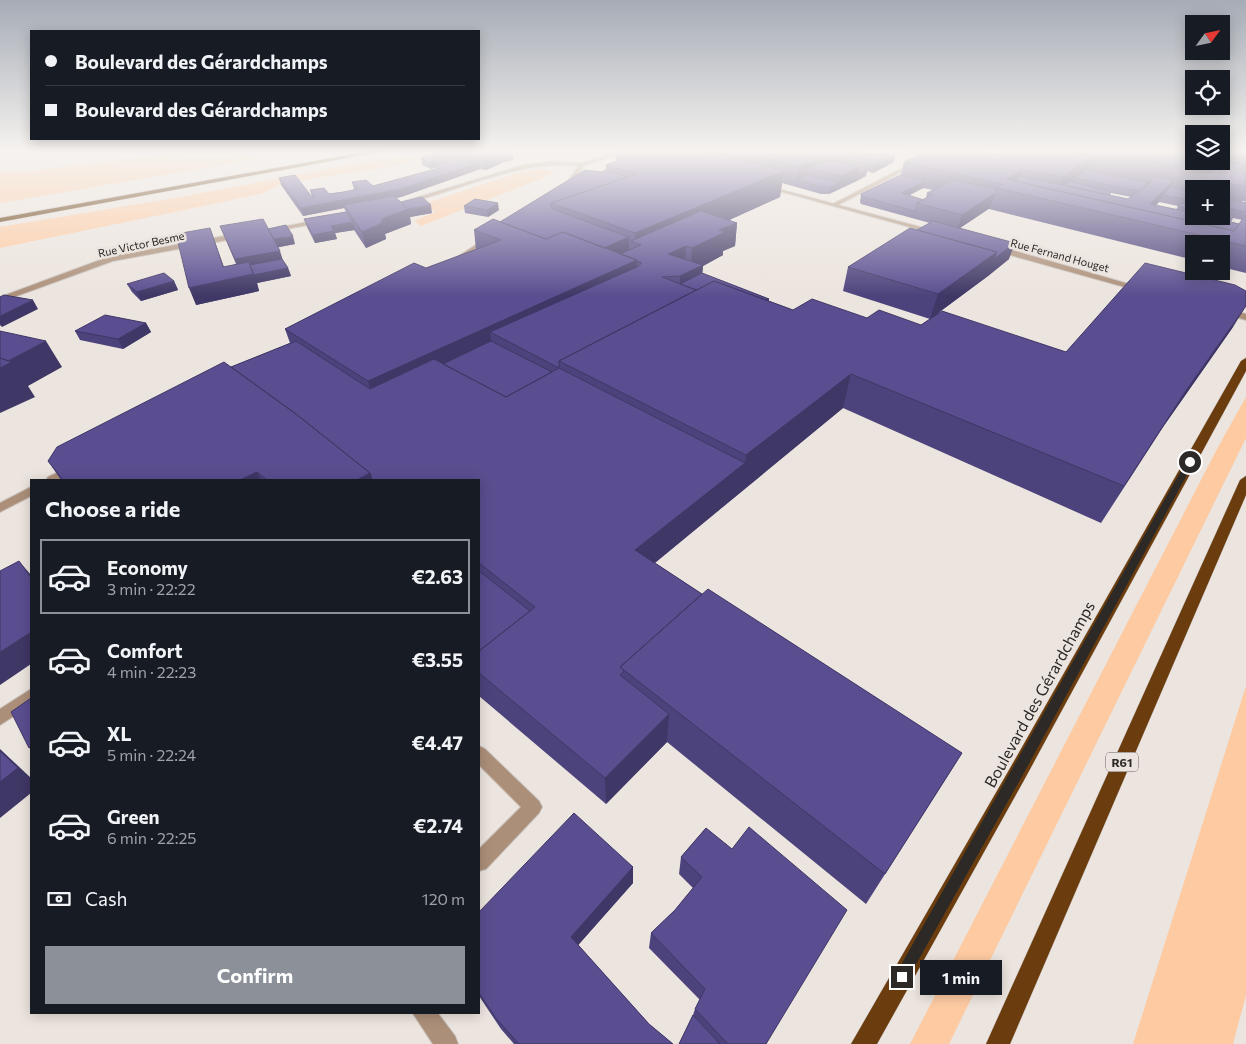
<!DOCTYPE html>
<html lang="en">
<head>
<meta charset="utf-8">
<style>
	body { margin:0; font-family:Commissioner,sans-serif; background:#242831; color:#f1f3f6; height:100vh; display:flex; flex-direction:column; font-size:19px; white-space:nowrap }
	* { box-sizing:border-box; margin:0 }
	p { font-size:16px; color:#9ea1a6 }
	.icon { flex:none; width:28px; height:28px; fill:none; stroke:currentColor; stroke-width:2; stroke-linecap:round; stroke-linejoin:round }
	.map { position:relative; flex:1; overflow:hidden }
	.details { position:absolute; left:30px; top:479px; width:450px; height:535px; display:flex; flex-direction:column; background:#171b24; border-radius:0px; box-shadow:0 2px 12px #0003 }
	.details>* { flex:none }
	.guide { position:absolute; left:30px; top:30px; width:450px; height:110px; border-radius:0px; box-shadow:0 2px 12px #0003; display:grid; align-content:center; height:110px; padding:0 15px; background:#171b24 }
	.needle { width:32px; rotate:57deg }
	.tools { position:absolute; left:1185px; top:15px; display:grid; gap:10px }
	.tools a { display:grid; place-items:center; width:45px; height:45px; border-radius:0px; background:#171b24; box-shadow:0 2px 12px #0003; font-size:25px }
	.end { position:absolute; width:22px; height:22px; margin:-11px; border:6px solid #2c2927; background:#fff; box-shadow:0 0 0 2px #fff }
	.from { border-radius:50% }
	.bubble { position:absolute; height:35px; border-radius:0px; background:#171b24; box-shadow:0 2px 12px #0003; font-size:16px; font-weight:700; line-height:35px; text-align:center }
	.guide b { display:flex; align-items:center; gap:18px; height:48px; font-size:19px }
	.guide b+b { border-top:1px solid #363941 }
	.guide i { width:12px; height:12px; background:#f1f3f6 }
	ul { padding:0; list-style:none }
	li { display:flex; align-items:center; gap:15px; height:75px; margin:0 10px 8px; padding:0 5px; border:2px solid transparent; border-radius:0px }
	li div { flex:1 }
	li b { display:block; font-size:19px }
	li em { font-style:normal; font-weight:700 }
	li.selected { border-color:#8c9099 }
	li>.icon { width:45px; height:45px; stroke-width:1.5 }
	h2 { padding:0 15px; font-size:22px; line-height:60px }
	.pay { display:flex; align-items:center; gap:12px; height:55px; padding:0 15px; font-size:19px }
	.pay p { margin-inline-start:auto }
	.primary-button { display:flex; gap:10px; margin-top:auto; padding:10px 15px }
	.primary-button a { flex:1; height:58px; border-radius:0px; background:#8c9099; color:#fff; font-size:20px; font-weight:700; line-height:58px; text-align:center }
	.map>svg:first-child { display:block }
	.green { fill:#fdcaa2 }
	.pier { fill:#ece4de }
	.lines { fill:none; stroke-linecap:round; stroke-linejoin:round }
	.minor-casing { stroke:#c9c2bd; stroke-width:2 }
	.tertiary-casing { stroke:#c9c2bd; stroke-width:2 }
	.trunk-casing { stroke:#c9c2bd; stroke-width:1 }
	.motorway-casing { stroke:#c9c2bd; stroke-width:1 }
	.minor { fill:#ac8f79; fill-rule:evenodd }
	.tertiary { fill:#ac8f79; fill-rule:evenodd }
	.trunk { fill:#6a3c0e; fill-rule:evenodd }
	.motorway { fill:#5d3102; fill-rule:evenodd }
	.wall { fill:#4d437c; fill-rule:evenodd }
	.shaded-wall { fill:#3f3765 }
	.building { fill:#5a4e90; stroke:#3f3765 }
	.route { fill:#2c2927 }
	.labels { text-anchor:middle; dominant-baseline:central; stroke-width:5; stroke-linejoin:round; paint-order:stroke }
	.far-street-label { font-size:11px; fill:#2c2927; stroke:#ece4de }
	.shield { fill:#ece4de; stroke:#66615e; stroke-width:1 }
	.shield-label { font-size:12px; font-weight:bold; fill:#2c2927 }
	.near-street-label { font-size:16px; fill:#2c2927; stroke:#ece4de }
</style>
</head>
<body>
<div class="map">
<svg width="1246" height="1044" viewBox="0 0 1246 1044">
	<rect width="100%" height="100%" fill="#ece4de"/>
	<!-- green -->
	<path class="green" d="M219,150L264,158L0,203V172L32,171L174,153Z
		M590,150L605,154L585,158L435,157L388,167L278,184L279,186L263,193L213,204L0,248V227L186,196L381,159L436,155Z
		M546,169L556,173L421,226L414,221L435,212L424,204L523,171Z
		M1246,397V438L949,1044H910L1217,449Z
		M1246,686V995L1233,1044H1133Z"/>
	<!-- pier -->
	<path class="pier" d="M312,150H427L398,156L317,158L283,155Z"/>
	<g class="lines">
		<!-- minor casing -->
		<g class="minor-casing">
			<path id="minor" d="M621,150H630L584,166L572,183L562,190L559,188L568,181L578,166C519,160 464,189 408,203L405,201L523,165L551,161L582,163Z
				M937,150H945L836,206L831,205Z
				M322,219L324,220V222L271,232L267,230Z
				M241,233H244V237L113,261L0,302V297L108,257Z
				M488,237L495,239L458,263L451,261Z
				M73,465L77,466L79,469C70,479 59,480 46,480L48,477Z
				M31,487V496L0,512V503Z
				M31,689V705L0,725V709Z
				M479,746L485,749L539,801L542,807L539,813L486,869L479,871V849L521,807L479,765Z
				M412,1012H437L455,1036L458,1044H433Z"/>
		</g>
		<!-- tertiary casing -->
		<g class="tertiary-casing">
			<path id="tertiary" d="M764,185L939,232L941,233L935,234L764,187Z
				M992,246H998L1146,289L1139,291L992,250Z
				M1224,308L1246,314V320L1221,313V309Z"/>
		</g>
		<!-- trunk casing -->
		<g class="trunk-casing">
			<path id="trunk" d="M1246,358V371L1023,782L877,1044H851L1009,770L1241,361Z
				M1246,476V495L1010,1044H986L1240,480Z"/>
		</g>
		<!-- motorway casing -->
		<g class="motorway-casing">
			<path id="motorway" d="M375,150H391L0,222V218Z"/>
		</g>
		<!-- minor -->
		<use href="#minor" class="minor"/>
		<!-- tertiary -->
		<use href="#tertiary" class="tertiary"/>
		<!-- trunk -->
		<use href="#trunk" class="trunk"/>
		<!-- motorway -->
		<use href="#motorway" class="motorway"/>
	</g>
	<!-- wall -->
	<path class="wall" d="M445,150L513,160L504,162L486,170L480,169L401,197L396,198L401,202L432,213L410,217L411,224L385,234L386,239L366,248L354,230L335,233L337,239L315,243L307,227L304,219L346,212L344,208L303,216L281,185L279,178L312,197L310,190L329,194L354,190L352,182L373,186L436,169V167L431,169L422,165L421,158Z
		M617,150H860V151L875,155H895L894,162L873,173L867,171L866,176L829,194H821L782,183L780,197L729,220L737,223L735,246L723,251V255L703,266L702,273L769,299V301L793,310L921,325L930,319L843,291L848,267L930,223L861,204L860,202L861,194L901,175L904,162L996,155L1001,152L993,150H1246V202L1243,201L1241,202L1221,198V189H1194V192L1170,188L1194,192V216H1221V198L1246,203V273L1221,267V244H1194V260L989,209L990,208L960,228L1009,259L988,276L938,313L1066,352L1233,327L1163,427L1101,523L843,408L655,563L702,594L962,753L866,904L667,742L606,804L479,696V480H61L48,461L231,367L290,343L285,329L426,268L476,250L474,230L500,222L606,170V165L616,161V151ZM923,188L933,190L927,193L926,198L924,200L909,195ZM1111,193L1131,197L1128,199L1110,195ZM1159,202L1178,206L1176,210L1156,205ZM1233,218L1242,220L1239,224L1231,222Z
		M896,150H923L914,154Z
		M464,206L499,210L488,217L465,213Z
		M220,226L268,229L295,244L278,247L282,259L288,268L291,276L257,283L259,291L196,305L210,228L224,267L236,264Z
		M174,281L178,290L141,301L132,292L127,284Z
		M146,323L151,332L123,349L80,340L75,331Z
		M706,828L766,1044H679L693,1015L695,1009L700,1000L649,948L651,933L675,910L693,888L679,874L681,857Z
		M633,867V883L578,945L649,1024L673,1044H514L501,1029L479,996V912Z"/>
	<!-- shaded-wall -->
	<path class="shaded-wall" d="M498,150H512L513,160L504,162L486,170L484,156Z
		M837,150H845L842,165L809,168L807,182L797,180L796,187L799,167Z
		M849,150H860L859,158L844,159L845,152Z
		M915,150H923L914,154Z
		M1233,150L1226,164L1222,161Z
		M450,153L452,167L444,170L442,156Z
		M479,155L480,169L475,171L401,197L346,208L344,205V208L303,216L301,208L474,164L473,158Z
		M895,155L894,162L873,173L874,166Z
		M1092,157L1084,177L1075,178L1072,185L1058,191L1063,177Z
		M436,160L437,167L435,166L436,167L431,169L430,162Z
		M1219,161H1220L1211,179L1205,178L1208,172Z
		M860,167L857,181L829,194L831,187L840,183L841,176Z
		M867,169L866,176L857,181L858,174Z
		M1022,170L1018,182L1007,179Z
		M784,171L780,197L641,260V245L635,242V233Z
		M1174,180L1167,195H1163L1159,202L1150,212V204Z
		M925,181L923,188L899,201L901,193Z
		M995,193L990,208L957,230L962,215Z
		M498,203L499,210L488,217L487,210Z
		M431,205L432,213L410,217L411,224L385,234L386,239L366,248L362,232L382,219L403,210Z
		M353,222L355,230L335,233L337,239L315,243L313,235L331,226Z
		M737,223L735,246L723,251V255L703,266L701,290L680,284V276L691,271L692,248L719,230Z
		M210,228L228,279L241,275L235,259L280,251L285,267L288,268L291,276L257,283L259,291L196,305L189,288L223,267Z
		M293,236L295,244L275,248L273,240Z
		M629,237V258L596,251Z
		M1015,243L1009,259L988,276L930,319L938,294L997,252Z
		M686,246L685,270L668,254Z
		M637,260V291L490,332L494,359L378,416L368,381Z
		M174,281L178,290L141,301L137,292Z
		M33,300L38,309L2,327L0,325V316Z
		M1246,306L1233,327L1163,427L1101,523L1185,392Z
		M146,323L151,332L123,349L118,339Z
		M46,341L62,367L28,386L35,397L0,413V368L2,364Z
		M851,374L843,408L635,579V550L745,463L746,455Z
		M257,472L261,480H240Z
		M370,473L372,480H357Z
		M19,561L31,575V578Z
		M31,632V664L0,685V652Z
		M669,714L667,742L606,804L605,778Z
		M0,749L31,778V793L0,818Z
		M633,867V883L573,951L571,937Z"/>
	<!-- building -->
	<path class="building" d="M445,150H498L484,156L479,155L473,158L450,153L442,156L435,154Z
		M617,150H702L784,171L635,233L551,203L637,174L606,165L633,155L616,151Z
		M713,150H721V152Z
		M737,150H837L799,167Z
		M928,150H976L996,155L1004,150H1059L1092,157L1063,177L1022,170L1007,179L1234,231L1244,217H1246V246L997,188L1002,184L904,162Z
		M1095,150H1176L1194,154V161H1219L1208,172Z
		M1176,150H1194V154Z
		M1221,150H1233L1222,161L1246,165L1240,170L1246,171V187L1205,178L1218,165L1216,164L1219,161H1221Z
		M860,151L875,155L880,152L895,155L874,166L844,159Z
		M437,152H440L435,154L436,160L430,162L421,158Z
		M1229,157L1246,160V168H1244L1246,165L1225,161Z
		M451,160L474,164L400,189L301,208L279,178L295,175L312,197H315L310,190L324,188L329,194L344,192L358,189L352,182L366,180L373,186L439,168L435,166Z
		M830,160L860,167L841,176L809,168Z
		M860,167L867,169L858,174Z
		M585,170L601,172L606,170L628,177L551,203L552,209L629,237L604,248L563,232L546,239L500,222Z
		M1087,170L1149,183L1139,191L1075,178Z
		M808,175L840,183L831,187H822L797,180Z
		M901,175L925,181L901,193L924,200L917,203L915,211L863,197L861,194Z
		M1020,176L1128,199L1148,185L1155,176L1174,180L1150,204L1194,213V216H1206L1239,224L1234,231L1014,181Z
		M954,180L996,189L995,193L962,215L917,203L933,194L927,193Z
		M1070,181L1111,192L1108,195L1064,185Z
		M1170,187L1194,192V201L1163,195Z
		M394,196L408,209L382,219V223L362,232L344,205Z
		M422,197L431,205L408,209L401,202Z
		M1221,198L1246,203V212L1221,207Z
		M475,199L498,203L487,210L464,206Z
		M1181,203L1194,206V210L1178,206Z
		M701,211L737,223L719,230L725,232L692,248L686,246L668,254L703,265L680,276L662,277L696,290L559,361V368L490,332L637,267L642,263L637,261V260L620,254L641,245L631,241Z
		M346,212L353,222L331,226L334,231L313,235L304,219Z
		M1221,212L1235,215L1232,218L1221,216Z
		M263,219L280,251L235,259L220,226Z
		M493,219L546,239L563,232L637,260L368,381L285,329L414,263L426,268L501,240L474,230Z
		M933,221L1015,243L994,259L997,252L917,230Z
		M286,225L293,236L274,239L268,229Z
		M210,228L223,267L249,262L253,274L189,288L176,234Z
		M910,228L997,252L938,294L848,267Z
		M282,259L288,268L254,275L250,265Z
		M1145,263L1235,285L1246,291V306L1185,392L1124,486L851,374L746,455L559,361L714,281L793,310L812,299L867,318L879,310L921,325L942,311L1066,352Z
		M164,273L174,281L137,292L127,284Z
		M702,273L769,299L766,300L714,281L697,290L680,284Z
		M4,295L33,300L0,316V297Z
		M105,315L146,323L118,339L75,331Z
		M0,331L46,341L8,361L0,358Z
		M296,341L370,389L434,359L506,397L559,368L745,463L635,550L702,594L620,667L624,671L620,675L669,714L605,778L479,673V651L535,607L479,563V480H373L372,479L370,473L296,414L231,367Z
		M491,341L552,372L506,397L443,364Z
		M0,358L12,362L0,368Z
		M224,362L296,414L370,473L357,480H267L257,472L240,480H63L48,461L57,447Z
		M19,561L31,578V632L0,652V571Z
		M479,571L530,611L479,651Z
		M708,589L962,753L885,874L620,667Z
		M31,698V747L29,748L11,712Z
		M0,751L18,768L0,782Z
		M574,813L633,867L571,937L649,1024L673,1044H519L495,1017L479,993V912Z
		M749,827L847,910L766,1044H728L695,1009L705,989L651,933L675,910L702,877L681,857L706,828L732,849Z
		M693,1015L720,1044H679Z"/>
	<!-- sky -->
	<linearGradient id="sky" x2="0" y2="1"><stop stop-color="#a6acb6"/><stop offset="0.51" stop-color="#f6f3f0"/><stop offset="1" stop-color="#f6f3f0" stop-opacity="0"/></linearGradient>
	<rect width="1246" height="296" fill="url(#sky)"/>
	<!-- route -->
	<path class="route" d="M1187,460L1194,462L1020,780L906,982L902,984L897,982L895,977L897,972Z"/>
	<g class="labels">
		<!-- far-street labels -->
		<g class="far-street-label">
			<text transform="translate(141 244) rotate(-12)">Rue Victor Besme</text>
			<text transform="translate(1060 255) rotate(15)">Rue Fernand Houget</text>
		</g>
		<!-- shield labels -->
		<rect class="shield" x="1106" y="752.5" width="32" height="19" rx="4"/>
		<g class="shield-label">
			<text x="1122" y="762">R61</text>
		</g>
		<!-- near-street labels -->
		<g class="near-street-label">
			<text transform="translate(1039 694) rotate(-61)">Boulevard des Gérardchamps</text>
		</g>
	</g>
</svg>
<div class="tools">
<a><svg class="needle" viewBox="-14 -14 28 28"><path d="M0-13l5 13h-10z" fill="#e53935"/><path d="M0 13l5-13h-10z" fill="#9ea1a6"/></svg></a>
<a><svg class="icon" aria-label="locate" viewBox="0 0 24 24"><circle cx="12" cy="12" r="6"/><path d="M12 2v4M12 18v4M2 12h4M18 12h4"/></svg></a>
<a><svg class="icon" aria-label="layers" viewBox="0 0 24 24"><path d="M12 4l9 5-9 5-9-5zM3 14l9 5 9-5"/></svg></a>
<a>+</a>
<a>−</a>
</div>
<i class="end from" style="left:1190px;top:462px"></i>
<i class="end" style="left:902px;top:977px"></i>
<div class="bubble" style="left:920px;top:960px;width:82px">1 min</div>
<div class="guide">
<b><i class="from"></i>Boulevard des Gérardchamps</b>
<b><i></i>Boulevard des Gérardchamps</b>
</div>
<section class="details">
<h2>Choose a ride</h2>
<ul>
<li class="selected"><svg class="icon" aria-label="car" viewBox="0 0 24 24"><path d="M5 17H2v-5l4-1 3-4h7l3 4 3 1v5h-3M9 17h6M6 11h13"/><circle cx="7" cy="17" r="2"/><circle cx="17" cy="17" r="2"/></svg><div><b>Economy</b><p>3 min · 22:22</p></div><em>€2.63</em></li>
<li><svg class="icon" aria-label="car" viewBox="0 0 24 24"><path d="M5 17H2v-5l4-1 3-4h7l3 4 3 1v5h-3M9 17h6M6 11h13"/><circle cx="7" cy="17" r="2"/><circle cx="17" cy="17" r="2"/></svg><div><b>Comfort</b><p>4 min · 22:23</p></div><em>€3.55</em></li>
<li><svg class="icon" aria-label="car" viewBox="0 0 24 24"><path d="M5 17H2v-5l4-1 3-4h7l3 4 3 1v5h-3M9 17h6M6 11h13"/><circle cx="7" cy="17" r="2"/><circle cx="17" cy="17" r="2"/></svg><div><b>XL</b><p>5 min · 22:24</p></div><em>€4.47</em></li>
<li><svg class="icon" aria-label="car" viewBox="0 0 24 24"><path d="M5 17H2v-5l4-1 3-4h7l3 4 3 1v5h-3M9 17h6M6 11h13"/><circle cx="7" cy="17" r="2"/><circle cx="17" cy="17" r="2"/></svg><div><b>Green</b><p>6 min · 22:25</p></div><em>€2.74</em></li>
</ul>
<div class="pay"><svg class="icon" aria-label="cash" viewBox="0 0 24 24"><path d="M3 7h18v10H3z"/><circle cx="12" cy="12" r="2"/></svg>Cash<p>120 m</p></div>
<div class="primary-button"><a>Confirm</a></div>
</section>
</div>
</body>
</html>
